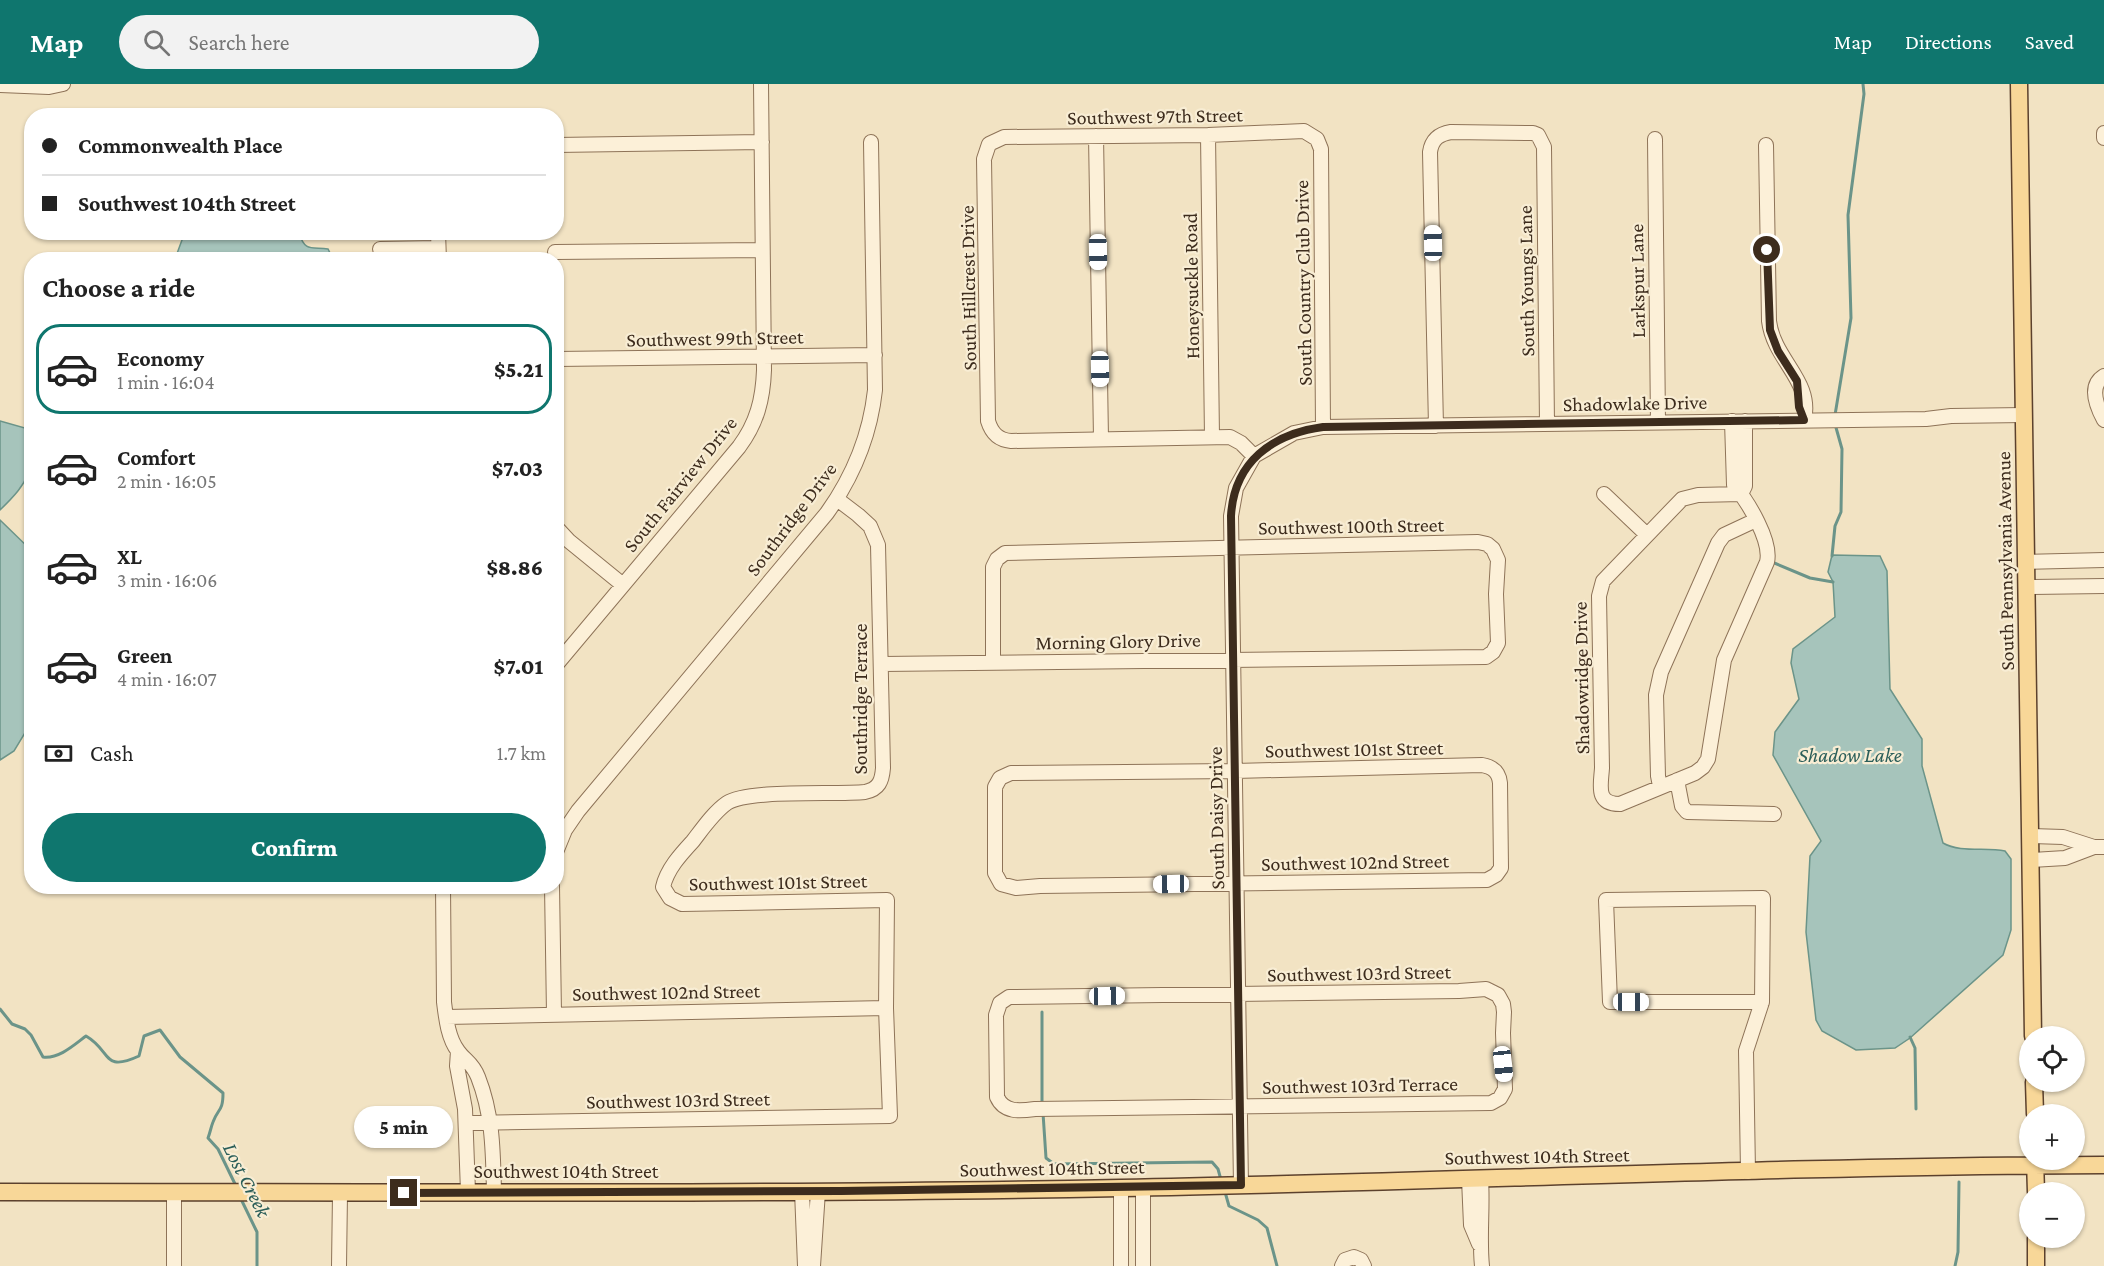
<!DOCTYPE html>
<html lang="en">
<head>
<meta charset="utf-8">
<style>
	body { margin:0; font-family:"Crimson Pro",serif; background:#f2f2f2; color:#222; height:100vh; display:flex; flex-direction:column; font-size:22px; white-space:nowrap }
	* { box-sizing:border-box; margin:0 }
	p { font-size:20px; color:#767676 }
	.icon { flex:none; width:33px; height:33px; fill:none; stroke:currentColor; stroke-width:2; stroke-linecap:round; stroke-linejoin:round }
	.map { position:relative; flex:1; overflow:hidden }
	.details { position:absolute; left:24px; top:168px; width:540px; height:642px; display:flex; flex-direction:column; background:#fff; border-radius:24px; box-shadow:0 2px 4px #0004 }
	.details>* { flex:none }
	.guide { position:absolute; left:24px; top:24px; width:540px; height:132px; border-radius:24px; box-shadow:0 2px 4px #0004; display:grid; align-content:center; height:132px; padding:0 18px; background:#fff }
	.tools { position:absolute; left:2019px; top:942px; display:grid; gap:12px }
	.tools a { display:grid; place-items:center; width:66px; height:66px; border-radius:50%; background:#fff; box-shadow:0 2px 4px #0004; font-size:30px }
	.end { position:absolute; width:27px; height:27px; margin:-14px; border:8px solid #3d2c1d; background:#fff; box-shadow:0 0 0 3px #fff }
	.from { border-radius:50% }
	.bubble { position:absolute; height:42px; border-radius:21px; background:#fff; box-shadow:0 2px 4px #0004; font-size:20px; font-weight:800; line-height:42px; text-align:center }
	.car { position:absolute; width:18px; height:36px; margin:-18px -9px; border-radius:8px; box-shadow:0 0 4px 2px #0007; background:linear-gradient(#fff 24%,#345 0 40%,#fff 0 76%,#345 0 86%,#fff 0) }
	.guide b { display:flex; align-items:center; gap:21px; height:57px; font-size:22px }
	.guide b+b { border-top:2px solid #e0e0e0 }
	.guide i { width:15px; height:15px; background:#222 }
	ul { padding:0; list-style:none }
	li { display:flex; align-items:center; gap:18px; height:90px; margin:0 12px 9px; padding:0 6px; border:3px solid transparent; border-radius:24px }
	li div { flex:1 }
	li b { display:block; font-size:22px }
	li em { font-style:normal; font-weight:800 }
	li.on { border-color:#0f766e }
	li>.icon { width:54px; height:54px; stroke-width:1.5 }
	h2 { padding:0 18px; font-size:27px; line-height:72px }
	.pay { display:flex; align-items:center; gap:15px; height:66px; padding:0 18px; font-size:22px }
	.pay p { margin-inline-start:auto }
	.button { display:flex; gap:12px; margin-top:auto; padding:12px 18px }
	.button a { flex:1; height:69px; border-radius:36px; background:#0f766e; color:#fff; font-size:24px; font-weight:800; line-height:69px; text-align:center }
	header { display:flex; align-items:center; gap:36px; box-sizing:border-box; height:84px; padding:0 30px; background:#0f766e; color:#fff }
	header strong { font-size:28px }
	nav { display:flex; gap:33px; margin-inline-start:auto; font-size:21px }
	.search { width:420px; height:54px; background:#f2f2f2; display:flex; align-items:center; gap:15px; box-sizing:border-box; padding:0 21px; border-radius:33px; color:#767676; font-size:22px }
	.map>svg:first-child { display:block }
	.water { fill:#a6c4bb; stroke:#6b9489; stroke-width:1.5 }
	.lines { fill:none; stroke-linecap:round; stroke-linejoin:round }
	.stream { stroke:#6b9489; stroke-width:3 }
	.minor-casing { stroke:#8e7358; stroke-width:16 }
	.major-casing { stroke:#5c412d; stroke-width:19 }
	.minor { stroke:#fcf0d8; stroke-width:14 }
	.major { stroke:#f8d798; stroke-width:16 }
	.route { stroke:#3d2c1d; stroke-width:8 }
	.labels { text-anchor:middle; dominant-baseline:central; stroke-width:4.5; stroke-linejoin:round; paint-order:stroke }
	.street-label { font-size:20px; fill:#3d2c1d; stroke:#f8edd4 }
	.water-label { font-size:21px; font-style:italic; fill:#2b5e59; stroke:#f8edd4 }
</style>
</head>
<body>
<header>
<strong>Map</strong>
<div class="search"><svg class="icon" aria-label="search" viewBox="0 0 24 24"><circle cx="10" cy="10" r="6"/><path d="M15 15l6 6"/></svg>Search here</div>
<nav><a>Map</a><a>Directions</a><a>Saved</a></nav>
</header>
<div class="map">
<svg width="2104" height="1182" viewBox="0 0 2104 1182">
	<rect width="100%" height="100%" fill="#f2e3c3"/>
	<!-- water -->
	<path class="water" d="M190,148L299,149C305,168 311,163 328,165L333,175H175L182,156Z
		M0,337L32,346C32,388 31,396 0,426Z
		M0,436L32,467L31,639L14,667L0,676Z
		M1832,471L1880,472L1887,487L1890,605L1922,655V682L1943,759C1960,769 1986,763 2005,767L2011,775V846L2003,871L1910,954L1895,964L1856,966L1822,947L1816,936L1806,848L1810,772L1821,757L1773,671L1775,648L1799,615L1791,579L1793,565L1835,533L1833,498L1828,488Z"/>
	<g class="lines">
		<!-- stream -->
		<path class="stream" d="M1835,331L1851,234L1848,131L1864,10L1863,0
			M1832,472L1835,442L1841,428L1842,365L1835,340
			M1772,478L1810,494L1833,498
			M0,925L12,940L25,945L31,951L43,973C59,975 74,961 86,952C112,967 102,989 139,972L144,952L160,946L180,973L223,1009C223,1028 218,1024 213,1038C211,1043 210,1049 208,1054L218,1065L237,1104
			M1042,928V1022
			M1910,953L1915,964L1916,1025
			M1043,1029L1046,1074L1054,1080L1212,1078L1218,1085L1221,1096
			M1225,1108L1229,1122L1258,1136L1267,1144L1277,1182
			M240,1113L257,1148V1182
			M1955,1182L1958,1168L1959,1098"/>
		<!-- minor casing -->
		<g class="minor-casing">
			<path id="minor" d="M0,1L49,3L63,0
				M2104,49V54
				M1208,51L1212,353
				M1096,52L1101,354
				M1655,55L1658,339
				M556,61L762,58
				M1766,61L1769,237C1774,277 1813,296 1804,336
				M438,148L439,176
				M380,165L438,164
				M555,168L762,166
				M556,275L875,271
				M2104,292C2088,302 2097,323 2104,336
				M1732,337L1734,401C1748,418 1772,457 1767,478L1724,576L1708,675L1703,683L1695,689L1620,720C1595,720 1601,701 1602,684L1599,512L1603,497L1682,415L1698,411L1741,410
				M1436,342L1430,68C1432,55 1439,50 1451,48L1533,49L1538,51L1544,63L1547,340
				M1254,372L1241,359L1230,353L1011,357C999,356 992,350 988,337L984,75L989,60L1004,53L1208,51L1304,47L1317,55L1321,65L1323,343
				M1604,410L1646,450
				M1741,410L1745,402V337
				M556,443L569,457L623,501
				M2026,478L2104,476
				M2027,503L2104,502
				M882,580L1486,573L1493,568L1498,559L1496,510L1498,476L1493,465L1487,460L1478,458L1005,469L997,475L993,483V578
				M556,581L739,363C757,339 763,315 764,286L761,0
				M1482,681C1493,683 1499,688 1500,699L1501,784L1496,791L1487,796L1040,802L1016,804L1001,800L995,789V703L1000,694L1011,689L1235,687Z
				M1677,696L1682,722L1687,728L1774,730
				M1660,702L1658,692L1656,611L1661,588L1718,459L1724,451L1756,436
				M2031,752L2063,753L2094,763
				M556,768L565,746L578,727L827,429C854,391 870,352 875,306L871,58
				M2031,776L2065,774L2094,763H2104
				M443,802L444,918C446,934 448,954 458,967C466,978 472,978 478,993C493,1031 493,1068 494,1108
				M552,802L554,930
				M1486,905L1498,911L1503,920L1504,928L1503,949L1505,1005L1500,1014L1491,1019L1035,1025C1020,1027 1004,1029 997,1013L996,931L1000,919L1009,913L1459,907Z
				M446,933L886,924
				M458,967L457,982L465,1025L468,1108
				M466,1039L890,1032L886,924L887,816L682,820L670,814L663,803C667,785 681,770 693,757C703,744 714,728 727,719C748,705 835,711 865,708C879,705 882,697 883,684L878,461L870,442L858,431L837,415
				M1748,1088L1746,967L1762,918L1763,814L1606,816L1610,918H1762
				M1469,1095L1471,1141L1479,1160
				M1481,1095C1483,1124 1479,1153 1482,1182
				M1241,1101L1231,432L1236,404L1254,372L1294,349L1323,343L1926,335L1951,332L2024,331
				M1121,1104V1182
				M1143,1104V1182
				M802,1107L805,1182
				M174,1109V1182
				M339,1182L340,1110
				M813,1182L818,1107
				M1342,1182L1345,1176L1354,1173L1361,1176L1364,1182"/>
		</g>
		<!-- major casing -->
		<g class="major-casing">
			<path id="major" d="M2019,0L2033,952
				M2034,998L2035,1030
				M2035,1076L2036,1108
				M0,1108C374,1108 747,1111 1121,1104C1449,1098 1776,1082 2104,1081
				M2036,1154V1182"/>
		</g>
		<!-- minor -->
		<use href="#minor" class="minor"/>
		<!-- major -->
		<use href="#major" class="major"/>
	</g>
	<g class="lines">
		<!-- route -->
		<path class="route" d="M404,1109L841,1107L1241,1101L1231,432C1234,378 1272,350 1323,343L1804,336L1799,323L1797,297L1778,267L1770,246L1767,166"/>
	</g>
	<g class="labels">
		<!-- street labels -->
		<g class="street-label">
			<text transform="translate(1155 32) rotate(-1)">Southwest 97th Street</text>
			<text transform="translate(1526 197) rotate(-91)">South Youngs Lane</text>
			<text transform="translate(1637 197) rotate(-91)">Larkspur Lane</text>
			<text transform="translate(1303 199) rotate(-91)">South Country Club Drive</text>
			<text transform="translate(1191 202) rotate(-91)">Honeysuckle Road</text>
			<text transform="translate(968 204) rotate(-91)">South Hillcrest Drive</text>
			<text transform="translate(715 254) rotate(-1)">Southwest 99th Street</text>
			<text transform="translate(1635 319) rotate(-1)">Shadowlake Drive</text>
			<text transform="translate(680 400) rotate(-51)">South Fairview Drive</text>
			<text transform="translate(791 435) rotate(-53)">Southridge Drive</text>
			<text transform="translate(1351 442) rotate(-1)">Southwest 100th Street</text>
			<text transform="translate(2005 477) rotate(-91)">South Pennsylvania Avenue</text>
			<text transform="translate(1118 557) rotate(-1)">Morning Glory Drive</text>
			<text transform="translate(1581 594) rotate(-91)">Shadowridge Drive</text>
			<text transform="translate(860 615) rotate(-90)">Southridge Terrace</text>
			<text transform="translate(1354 665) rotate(-1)">Southwest 101st Street</text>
			<text transform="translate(1216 734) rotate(-91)">South Daisy Drive</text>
			<text transform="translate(1355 778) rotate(-1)">Southwest 102nd Street</text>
			<text transform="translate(778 798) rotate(-1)">Southwest 101st Street</text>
			<text transform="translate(1359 889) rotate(-1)">Southwest 103rd Street</text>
			<text transform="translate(666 908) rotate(-1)">Southwest 102nd Street</text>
			<text transform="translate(1360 1001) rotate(-1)">Southwest 103rd Terrace</text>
			<text transform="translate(678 1016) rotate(-1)">Southwest 103rd Street</text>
			<text transform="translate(1537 1072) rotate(-1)">Southwest 104th Street</text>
			<text transform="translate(1052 1084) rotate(-1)">Southwest 104th Street</text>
			<text x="566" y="1087">Southwest 104th Street</text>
		</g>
		<!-- water labels -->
		<g class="water-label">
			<text x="1850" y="671">Shadow Lake</text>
			<text transform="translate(247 1096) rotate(63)">Lost Creek</text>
		</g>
	</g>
</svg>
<div class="tools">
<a><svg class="icon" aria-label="locate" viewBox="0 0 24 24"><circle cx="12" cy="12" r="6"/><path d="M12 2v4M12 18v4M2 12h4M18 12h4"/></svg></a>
<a>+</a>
<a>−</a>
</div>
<i class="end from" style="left:1767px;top:166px"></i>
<i class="end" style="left:404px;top:1109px"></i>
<div class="bubble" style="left:354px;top:1022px;width:99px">5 min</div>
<i class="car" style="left:1433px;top:159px;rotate:359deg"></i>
<i class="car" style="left:1098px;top:168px;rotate:179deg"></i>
<i class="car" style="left:1100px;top:285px;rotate:179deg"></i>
<i class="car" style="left:1171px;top:800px;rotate:269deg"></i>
<i class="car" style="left:1107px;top:912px;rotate:89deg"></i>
<i class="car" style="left:1631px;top:918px;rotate:90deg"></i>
<i class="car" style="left:1503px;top:980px;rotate:174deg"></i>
<div class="guide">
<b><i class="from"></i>Commonwealth Place</b>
<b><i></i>Southwest 104th Street</b>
</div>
<section class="details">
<h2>Choose a ride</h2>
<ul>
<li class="on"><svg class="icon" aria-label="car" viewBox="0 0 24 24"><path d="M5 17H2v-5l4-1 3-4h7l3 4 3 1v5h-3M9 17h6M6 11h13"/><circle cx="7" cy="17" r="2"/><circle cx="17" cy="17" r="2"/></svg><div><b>Economy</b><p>1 min · 16:04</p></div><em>$5.21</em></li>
<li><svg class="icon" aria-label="car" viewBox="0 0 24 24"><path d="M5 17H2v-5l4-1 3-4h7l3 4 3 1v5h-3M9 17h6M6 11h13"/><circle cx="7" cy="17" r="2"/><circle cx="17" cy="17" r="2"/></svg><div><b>Comfort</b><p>2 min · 16:05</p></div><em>$7.03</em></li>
<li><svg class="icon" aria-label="car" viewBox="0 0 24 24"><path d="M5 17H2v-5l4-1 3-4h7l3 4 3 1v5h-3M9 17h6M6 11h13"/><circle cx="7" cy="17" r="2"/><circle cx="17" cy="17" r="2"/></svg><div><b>XL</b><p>3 min · 16:06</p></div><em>$8.86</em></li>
<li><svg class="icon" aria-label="car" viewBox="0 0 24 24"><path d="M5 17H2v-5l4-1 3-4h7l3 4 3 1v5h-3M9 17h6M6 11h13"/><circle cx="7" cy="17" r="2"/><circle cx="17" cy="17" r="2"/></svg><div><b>Green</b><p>4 min · 16:07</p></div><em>$7.01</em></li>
</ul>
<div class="pay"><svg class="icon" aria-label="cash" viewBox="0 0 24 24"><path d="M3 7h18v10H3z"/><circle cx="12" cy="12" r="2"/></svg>Cash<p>1.7 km</p></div>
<div class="button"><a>Confirm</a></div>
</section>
</div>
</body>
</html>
